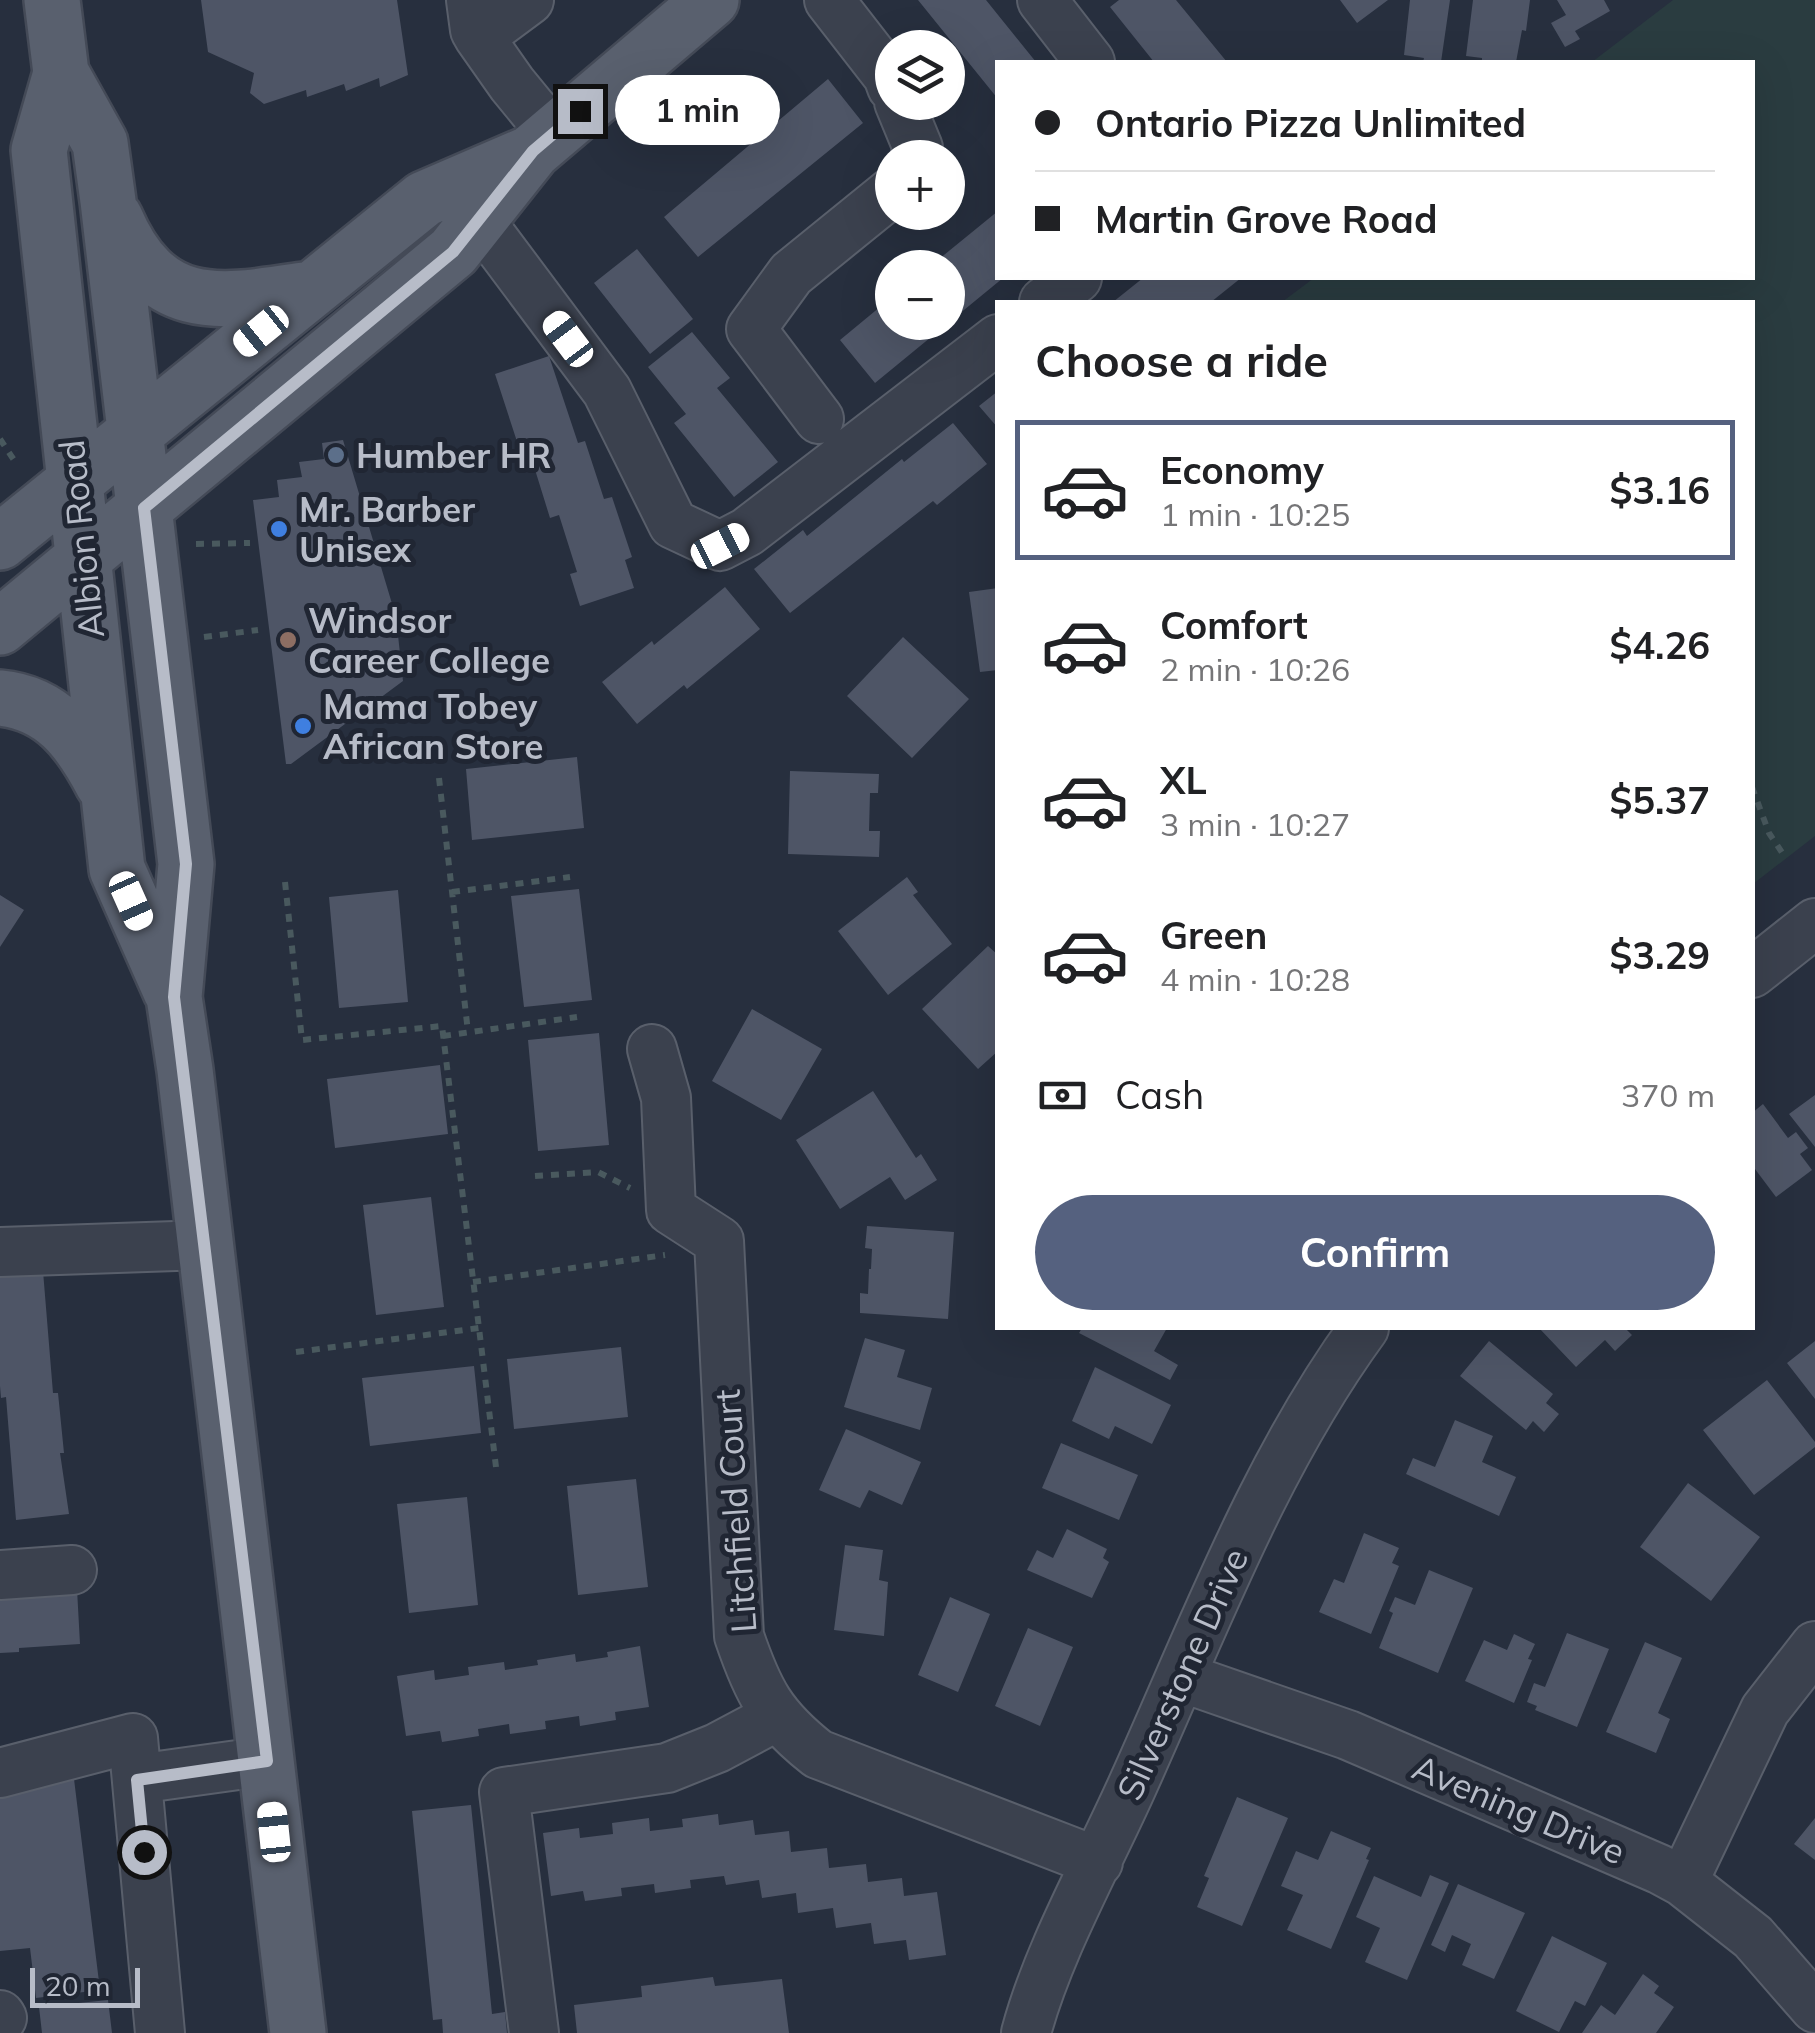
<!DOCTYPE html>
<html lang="en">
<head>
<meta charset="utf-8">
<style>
	body { margin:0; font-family:Mulish,sans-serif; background:#f6f6f6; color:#202124; height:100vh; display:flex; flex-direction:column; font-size:38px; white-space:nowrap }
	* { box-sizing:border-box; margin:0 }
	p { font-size:32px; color:#757577 }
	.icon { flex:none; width:55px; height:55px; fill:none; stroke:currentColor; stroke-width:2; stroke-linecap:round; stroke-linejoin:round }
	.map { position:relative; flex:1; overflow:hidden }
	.details { position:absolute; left:995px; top:300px; width:760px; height:1030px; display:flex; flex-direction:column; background:#fff; border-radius:0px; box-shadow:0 10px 40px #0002 }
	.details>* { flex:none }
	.banner { position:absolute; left:995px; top:60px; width:760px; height:220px; border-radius:0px; box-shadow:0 10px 40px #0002; display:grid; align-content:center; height:220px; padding:0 40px; background:#fff }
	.controls { position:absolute; left:875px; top:30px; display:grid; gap:20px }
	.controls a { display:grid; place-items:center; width:90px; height:90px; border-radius:50%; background:#fff; box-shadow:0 10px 40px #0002; font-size:50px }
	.scale { position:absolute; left:30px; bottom:25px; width:110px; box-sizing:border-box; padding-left:10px; border:5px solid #b7bcc8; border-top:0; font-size:28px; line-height:35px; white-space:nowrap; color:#b7bcc8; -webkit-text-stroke:8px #202633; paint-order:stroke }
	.end { position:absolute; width:45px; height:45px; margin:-22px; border:12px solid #b7bcc8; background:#111; box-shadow:0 0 0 5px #111 }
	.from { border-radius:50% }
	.bubble { position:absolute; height:70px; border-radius:35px; background:#fff; box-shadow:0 10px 40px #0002; font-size:32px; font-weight:700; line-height:70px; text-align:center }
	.car { position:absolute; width:30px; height:60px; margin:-30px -15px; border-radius:12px; box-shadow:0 0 8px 2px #0007; background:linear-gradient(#fff 24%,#345 0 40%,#fff 0 76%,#345 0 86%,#fff 0) }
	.banner b { display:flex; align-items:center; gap:35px; height:95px; font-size:38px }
	.banner b+b { border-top:2px solid #e0e0e0 }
	.banner i { width:25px; height:25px; background:#202124 }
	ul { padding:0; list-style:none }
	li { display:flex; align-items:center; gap:30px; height:140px; margin:0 20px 15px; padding:0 20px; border:5px solid transparent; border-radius:0px }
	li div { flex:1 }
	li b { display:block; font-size:38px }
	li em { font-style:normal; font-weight:700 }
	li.on { border-color:#55617f }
	li>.icon { width:90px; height:90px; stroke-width:1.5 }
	h2 { padding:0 40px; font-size:45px; line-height:120px }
	.pay { display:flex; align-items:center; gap:25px; height:110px; padding:0 40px; font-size:38px }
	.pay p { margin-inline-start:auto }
	.button { display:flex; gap:20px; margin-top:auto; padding:20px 40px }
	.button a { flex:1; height:115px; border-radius:60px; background:#55617f; color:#fff; font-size:40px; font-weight:700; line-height:115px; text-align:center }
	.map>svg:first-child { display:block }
	.green { fill:#2a3c40 }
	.building { fill:#4e5566 }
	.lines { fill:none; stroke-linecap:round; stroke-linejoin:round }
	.minor-casing { stroke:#595f6b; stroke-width:52 }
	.major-casing { stroke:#444a57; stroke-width:60 }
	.path { stroke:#49595e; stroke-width:6; stroke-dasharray:8 8; stroke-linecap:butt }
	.minor { stroke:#3b414e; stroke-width:48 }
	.major { stroke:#59606e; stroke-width:55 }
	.route { stroke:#b7bcc8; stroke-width:12 }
	.service-dot { fill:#5c6f8a; stroke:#202633; stroke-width:4 }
	.shop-dot { fill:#3f7fe0; stroke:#202633; stroke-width:4 }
	.education-dot { fill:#8d6e63; stroke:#202633; stroke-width:4 }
	.labels { text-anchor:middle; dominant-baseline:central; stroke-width:10; stroke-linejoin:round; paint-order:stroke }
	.poi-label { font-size:35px; font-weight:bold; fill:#b7bcc8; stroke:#202633; text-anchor:start }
	.street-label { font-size:35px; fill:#b7bcc8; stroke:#202633 }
</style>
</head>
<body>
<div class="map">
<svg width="1815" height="2033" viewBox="0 0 1815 2033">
	<rect width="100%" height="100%" fill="#272f3e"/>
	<!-- green -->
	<path class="green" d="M1673,0H1815V836L1753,884L1752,302H1282L1314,278H1752V62H1592Z"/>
	<!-- building -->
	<path class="building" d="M201,0H397L408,75L380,87L379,78L346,91L344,84L307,97L306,90L264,104L250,93L254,73L208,52Z
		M918,0H986L1036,62H998V99Z
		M1119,0H1176L1227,62H1154L1110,7Z
		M1340,0H1388L1357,23Z
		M1410,0H1450L1441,62H1423L1424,58L1404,55Z
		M1473,0H1530L1526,31L1522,30L1516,62H1482V58L1466,56Z
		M1557,0H1604L1610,11L1575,31L1580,39L1565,47L1551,23L1566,15Z
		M828,79L863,123L698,257L664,217Z
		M998,211V278H1003L875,383L840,340L892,297V322H948V268H928Z
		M637,249L693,319L650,354L594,283Z
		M1143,278H1241L1211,302H1113Z
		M692,332L730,378L717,388L778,462L734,497L674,423L686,414L648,367Z
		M549,356L578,443L585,441L604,499L612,497L632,557L625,560L634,588L580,606L570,574L577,572L559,515L550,518L532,460L524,463L495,374Z
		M998,391V428L979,406Z
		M953,423L987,464L937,505L933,501L790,613L754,569L803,530L807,536L902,459L904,462Z
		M343,440L396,617L403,681L291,764H286L253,500L279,497L277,480L302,477L299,462L324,459L322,443Z
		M725,587L760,629L687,689L684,685L637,724L602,682L652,641L654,645Z
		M998,588V670L980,672L969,592Z
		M903,637L969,699L912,758L847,696Z
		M577,757L584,828L472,840L466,769Z
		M790,771L879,774L878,793H870L869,831H880L879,857L788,854Z
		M907,877L918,892L913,895L952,944L888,995L838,931Z
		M579,889L592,1000L524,1007L511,896Z
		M398,890L408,1002L339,1008L329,897Z
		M0,895L24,910L0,947Z
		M988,946L998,955V1051L978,1069L922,1009Z
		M752,1009L822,1049L781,1120L712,1081Z
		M599,1033L609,1145L538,1151L528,1040Z
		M440,1065L448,1134L335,1148L327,1079Z
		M873,1091L916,1158L921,1154L937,1180L905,1200L890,1177L840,1209L796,1140Z
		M1815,1095V1147L1789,1114Z
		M1763,1104L1788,1138L1796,1132L1808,1148L1800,1154L1812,1170L1776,1197L1752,1165V1113Z
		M431,1197L444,1307L376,1315L363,1205Z
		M867,1226L954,1232L948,1319L860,1313V1293L868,1294L869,1269H871L872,1249L865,1248Z
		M43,1271L53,1393H58L64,1453H60L69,1514L16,1520L6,1397L1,1398L0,1386V1276Z
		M1082,1328H1167L1154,1351L1178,1365L1170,1380L1079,1333Z
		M1539,1328H1625L1632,1335L1615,1351L1605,1340L1576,1367Z
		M865,1338L905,1350L897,1377L932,1388L920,1430L844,1407Z
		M1489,1341L1553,1394L1546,1403L1559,1414L1544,1432L1533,1421L1526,1430L1460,1376Z
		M1815,1341V1399L1787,1363Z
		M621,1347L628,1417L514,1429L507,1359Z
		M474,1366L481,1433L370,1446L362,1378Z
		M1095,1367L1171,1405L1152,1444L1115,1426L1109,1439L1072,1421Z
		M1767,1380L1815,1442V1447L1754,1495L1703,1430Z
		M1455,1420L1493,1436L1482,1462L1516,1477L1499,1516L1406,1474L1413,1458L1435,1467Z
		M846,1429L921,1462L902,1505L869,1490L860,1508L819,1490Z
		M1061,1443L1138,1475L1119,1520L1042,1488Z
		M636,1479L648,1587L578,1595L567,1486Z
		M1688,1483L1760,1537L1711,1601L1640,1547Z
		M467,1497L478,1605L409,1613L397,1504Z
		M1067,1529L1107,1549L1103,1558L1109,1562L1092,1598L1027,1570L1037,1550L1053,1558Z
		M1364,1533L1399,1548L1392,1563L1399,1566L1371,1634L1319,1612L1334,1579L1344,1583Z
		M845,1545L883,1550L879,1580L888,1582L884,1636L834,1630Z
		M1429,1570L1473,1588L1438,1673L1379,1648L1393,1613L1389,1611L1395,1597L1415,1605Z
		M77,1589L80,1644L19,1648V1652L0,1653V1597Z
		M950,1597L990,1614L958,1692L918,1675Z
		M1028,1628L1073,1647L1040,1726L995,1706Z
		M1567,1633L1609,1649L1577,1727L1535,1710L1537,1706L1527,1702L1534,1683L1545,1687Z
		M1514,1634L1535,1644L1528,1659L1532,1660L1514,1703L1465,1681L1484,1640L1507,1650Z
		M1645,1642L1682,1658L1658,1713L1670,1719L1656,1753L1606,1732Z
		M640,1646L649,1707L615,1712L616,1720L580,1726L579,1716L545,1721L546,1729L510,1734L509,1724L478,1729L479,1736L442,1742L440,1731L406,1736L397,1676L434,1670L435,1680L469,1675L468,1667L504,1662L505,1670L538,1665L537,1660L575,1654L576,1662L608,1657L607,1652Z
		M74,1779L100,1990L36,1998L30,1948L0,1951V1799Z
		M1237,1797L1288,1818L1242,1926L1197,1907L1209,1878L1204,1876Z
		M471,1805L492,2014L505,2012L507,2033H443L442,2019L433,2020L412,1811Z
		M718,1814L719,1825L753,1820L755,1835L789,1831L791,1852L827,1848L829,1868L866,1864L868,1882L902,1878L904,1896L937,1892L946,1955L909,1960L906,1940L874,1944L871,1923L836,1928L833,1908L798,1913L796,1893L762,1898L759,1880L726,1885L724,1876L690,1880L691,1888L655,1893L654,1884L621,1888L622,1896L585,1901L583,1891L551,1896L543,1833L579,1828L580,1838L613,1834L612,1823L649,1818L650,1831L683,1827L682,1819Z
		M1815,1818V1860L1794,1844Z
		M1331,1831L1371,1848L1366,1859L1369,1860L1331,1949L1287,1930L1303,1895L1281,1886L1296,1851L1318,1860Z
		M1430,1875L1449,1883L1407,1980L1365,1962L1380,1928L1356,1917L1374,1876L1421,1897Z
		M1458,1884L1525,1913L1494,1979L1462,1965L1471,1944L1452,1935L1445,1952L1431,1945Z
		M1552,1936L1607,1963L1585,2006L1575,2001L1559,2032L1516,2011Z
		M1643,1974L1659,1986L1654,1993L1674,2007L1656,2033H1582L1601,2005L1615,2015Z
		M713,1977L715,1986L782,1979L789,2033H577L574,2005L642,1997L641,1986Z
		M108,2000L112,2033H42L39,2007Z"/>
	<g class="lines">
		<!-- minor casing -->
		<g class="minor-casing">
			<path id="minor" d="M471,0L475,30L479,37L512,84L553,134
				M829,0L888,76L892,87
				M1042,0L1090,62
				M479,37L529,0
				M899,102L918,148L915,158
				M480,221L607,391L673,524L720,546L747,532L998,339
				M1044,302L1077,278
				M819,419L751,329L791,274L892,192
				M1752,973L1815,923
				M652,1049L666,1098L671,1210L719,1241L739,1636C758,1692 771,1717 818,1754L1098,1862
				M0,1252L205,1245
				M0,1575L72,1570
				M1181,1677L1348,1735L1659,1869L1683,1882L1753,1937L1815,2008
				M0,1773L133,1738L160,2033
				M137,1779L267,1761
				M1683,1882L1765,1710L1815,1646
				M0,2015L2,2018
				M534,2033L504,1792L667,1768L717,1748L777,1716
				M1026,2033C1048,1950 1099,1861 1134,1782C1204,1627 1264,1465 1364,1328"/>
		</g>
		<!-- major casing -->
		<g class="major-casing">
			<path id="major" d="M52,0L61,73L100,143L108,201L186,864L174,997L185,1070L298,2033
				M61,73L39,150L117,869L171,991
				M115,218C158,318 221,302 311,289
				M0,542L424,199L531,153
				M0,627L453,252L533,151L711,0
				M0,698C53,703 80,740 103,784"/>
		</g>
		<!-- path -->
		<path class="path" d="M0,439L16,463
			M196,544L250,543
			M204,637L258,630
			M439,778L468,1032
			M1752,787L1769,833L1785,857
			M285,882L302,1040L442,1026L496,1467
			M452,892L570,877
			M443,1036L577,1017
			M535,1176L598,1172L630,1188
			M473,1282L665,1255
			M296,1352L479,1328"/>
		<!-- minor -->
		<use href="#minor" class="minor"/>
		<!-- major -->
		<use href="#major" class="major"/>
	</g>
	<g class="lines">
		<!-- route -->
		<path class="route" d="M144,1852L137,1780L267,1761L174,997L186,864L144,508L453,252L533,151L580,111"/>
	</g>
	<!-- markers -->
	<circle class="service-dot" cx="336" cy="455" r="10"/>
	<g class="shop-dot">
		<circle cx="279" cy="529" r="10"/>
		<circle cx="303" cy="726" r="10"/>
	</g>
	<circle class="education-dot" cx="288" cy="640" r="10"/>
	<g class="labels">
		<!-- poi labels -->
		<g class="poi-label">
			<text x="356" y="455">Humber HR</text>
			<text x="299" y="509">Mr. Barber<tspan x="299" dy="40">Unisex</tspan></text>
			<text x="308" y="620">Windsor<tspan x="308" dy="40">Career College</tspan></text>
			<text x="323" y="706">Mama Tobey<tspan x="323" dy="40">African Store</tspan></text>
		</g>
		<!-- street labels -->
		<g class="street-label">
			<text transform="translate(81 539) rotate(-96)">Albion Road</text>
			<text transform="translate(735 1511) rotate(-94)">Litchfield Court</text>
			<text transform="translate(1182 1674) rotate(-66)">Silverstone Drive</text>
			<text transform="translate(1519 1809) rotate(23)">Avening Drive</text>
		</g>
	</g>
</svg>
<div class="controls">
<a><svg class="icon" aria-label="layers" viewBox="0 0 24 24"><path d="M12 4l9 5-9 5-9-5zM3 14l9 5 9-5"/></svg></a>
<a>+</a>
<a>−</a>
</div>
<div class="scale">20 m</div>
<i class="end from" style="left:144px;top:1852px"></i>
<i class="end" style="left:580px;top:111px"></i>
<div class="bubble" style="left:615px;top:75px;width:165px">1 min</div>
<i class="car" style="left:261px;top:331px;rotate:231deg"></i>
<i class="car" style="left:568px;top:339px;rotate:323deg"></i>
<i class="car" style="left:720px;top:546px;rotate:63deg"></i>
<i class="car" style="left:131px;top:901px;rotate:156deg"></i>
<i class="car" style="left:274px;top:1832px;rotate:354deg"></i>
<div class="banner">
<b><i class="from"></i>Ontario Pizza Unlimited</b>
<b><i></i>Martin Grove Road</b>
</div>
<section class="details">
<h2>Choose a ride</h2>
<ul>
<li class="on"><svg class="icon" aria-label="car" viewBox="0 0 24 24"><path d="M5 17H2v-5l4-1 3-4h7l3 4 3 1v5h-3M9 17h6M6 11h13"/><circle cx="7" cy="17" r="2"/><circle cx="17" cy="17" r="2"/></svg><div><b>Economy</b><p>1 min · 10:25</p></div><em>$3.16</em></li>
<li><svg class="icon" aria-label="car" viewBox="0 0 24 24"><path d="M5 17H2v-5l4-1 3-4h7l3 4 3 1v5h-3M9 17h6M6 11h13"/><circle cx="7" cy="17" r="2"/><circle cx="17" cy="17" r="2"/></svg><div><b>Comfort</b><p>2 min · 10:26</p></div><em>$4.26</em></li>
<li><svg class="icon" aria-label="car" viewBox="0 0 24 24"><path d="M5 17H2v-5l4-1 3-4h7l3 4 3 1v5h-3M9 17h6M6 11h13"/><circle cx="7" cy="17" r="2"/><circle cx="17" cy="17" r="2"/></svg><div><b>XL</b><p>3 min · 10:27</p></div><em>$5.37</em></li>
<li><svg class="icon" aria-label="car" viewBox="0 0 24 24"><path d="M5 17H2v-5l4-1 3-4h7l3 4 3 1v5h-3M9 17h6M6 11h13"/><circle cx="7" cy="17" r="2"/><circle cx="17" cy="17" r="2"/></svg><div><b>Green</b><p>4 min · 10:28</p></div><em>$3.29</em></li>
</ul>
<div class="pay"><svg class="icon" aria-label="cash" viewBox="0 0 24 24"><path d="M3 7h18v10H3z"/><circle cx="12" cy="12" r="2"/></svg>Cash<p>370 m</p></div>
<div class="button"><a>Confirm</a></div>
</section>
</div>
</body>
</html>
